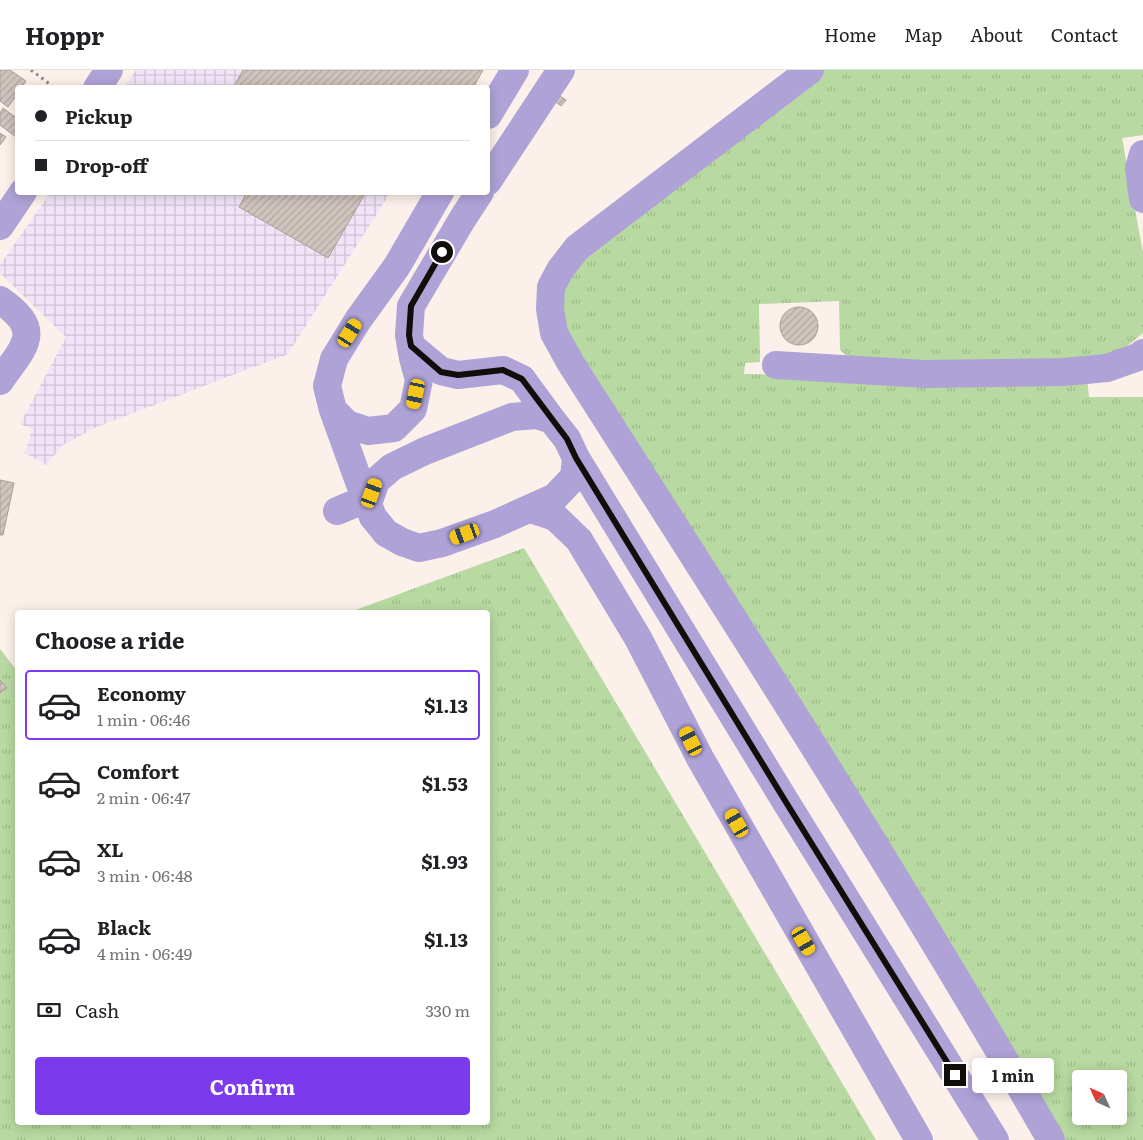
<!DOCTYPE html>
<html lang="en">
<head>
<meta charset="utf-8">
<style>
	body { margin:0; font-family:Literata,serif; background:#f6f6f6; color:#202124; height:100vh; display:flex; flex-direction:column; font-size:19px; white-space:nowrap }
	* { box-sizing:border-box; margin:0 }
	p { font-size:16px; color:#757577 }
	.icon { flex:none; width:28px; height:28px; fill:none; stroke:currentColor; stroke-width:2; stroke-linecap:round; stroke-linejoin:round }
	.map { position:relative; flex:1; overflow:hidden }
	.details { position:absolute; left:15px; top:540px; width:475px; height:515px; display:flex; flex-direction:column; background:#fff; border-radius:5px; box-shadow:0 2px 12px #0003 }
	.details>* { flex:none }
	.guide { position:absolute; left:15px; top:15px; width:475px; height:110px; border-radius:5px; box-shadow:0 2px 12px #0003; display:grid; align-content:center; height:110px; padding:0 20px; background:#fff }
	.needle { width:32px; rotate:315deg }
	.controls { position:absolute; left:1072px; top:1000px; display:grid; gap:10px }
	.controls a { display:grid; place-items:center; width:55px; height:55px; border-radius:5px; background:#fff; box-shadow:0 2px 12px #0003; font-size:25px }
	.end { position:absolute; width:22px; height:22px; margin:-11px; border:6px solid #110d0b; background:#fff; box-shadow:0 0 0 2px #fff }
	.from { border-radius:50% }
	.bubble { position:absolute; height:35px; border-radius:5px; background:#fff; box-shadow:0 2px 12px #0003; font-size:16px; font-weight:700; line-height:35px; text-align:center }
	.car { position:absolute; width:15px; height:30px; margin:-15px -8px; border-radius:6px; box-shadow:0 0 4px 1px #0007; background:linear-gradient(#f5c518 24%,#345 0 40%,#f5c518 0 76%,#345 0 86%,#f5c518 0) }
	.guide b { display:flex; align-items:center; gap:18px; height:48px; font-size:19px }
	.guide b+b { border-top:1px solid #e0e0e0 }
	.guide i { width:12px; height:12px; background:#202124 }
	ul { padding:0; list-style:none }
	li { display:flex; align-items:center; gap:15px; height:70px; margin:0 10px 8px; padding:0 10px; border:2px solid transparent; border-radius:5px }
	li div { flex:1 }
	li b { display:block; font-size:19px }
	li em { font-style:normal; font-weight:700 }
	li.current { border-color:#7c3aed }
	li>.icon { width:45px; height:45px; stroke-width:1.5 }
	h2 { padding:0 20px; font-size:22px; line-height:60px }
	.pay { display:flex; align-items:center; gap:12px; height:55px; padding:0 20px; font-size:19px }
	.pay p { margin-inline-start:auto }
	.button { display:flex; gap:10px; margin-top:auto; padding:10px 20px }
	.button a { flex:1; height:58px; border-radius:5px; background:#7c3aed; color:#fff; font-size:20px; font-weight:700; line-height:58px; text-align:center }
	header { display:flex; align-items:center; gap:30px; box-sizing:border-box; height:70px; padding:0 25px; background:#fff; border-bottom:1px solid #e0e0e0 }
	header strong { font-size:24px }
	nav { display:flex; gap:28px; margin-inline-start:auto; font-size:18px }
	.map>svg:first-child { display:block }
	.industrial { fill:url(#industrial-grid) }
	.grass { fill:url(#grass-tufts); fill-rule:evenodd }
	.building { fill:url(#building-hatch); stroke:#a89f97 }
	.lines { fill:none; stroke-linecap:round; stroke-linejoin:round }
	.path { stroke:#8b8480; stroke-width:3; stroke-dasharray:2.5 4; stroke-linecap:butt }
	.minor { stroke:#aea2d7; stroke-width:28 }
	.route { stroke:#110d0b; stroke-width:6 }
</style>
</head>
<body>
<header>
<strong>Hoppr</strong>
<nav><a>Home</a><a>Map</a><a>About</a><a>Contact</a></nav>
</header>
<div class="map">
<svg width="1143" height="1070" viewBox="0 0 1143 1070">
	<defs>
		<pattern id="industrial-grid" width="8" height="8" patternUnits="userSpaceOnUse" patternTransform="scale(1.25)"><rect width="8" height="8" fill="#f1e4f8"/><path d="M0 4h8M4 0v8" fill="none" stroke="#cec2d3"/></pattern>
		<pattern id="grass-tufts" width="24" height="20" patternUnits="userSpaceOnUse" patternTransform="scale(1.25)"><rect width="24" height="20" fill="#b8d9a1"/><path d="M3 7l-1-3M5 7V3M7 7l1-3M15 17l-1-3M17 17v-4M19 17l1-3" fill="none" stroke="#9db989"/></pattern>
		<pattern id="building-hatch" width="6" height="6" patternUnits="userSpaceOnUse" patternTransform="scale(1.25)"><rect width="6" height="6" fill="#cfc5be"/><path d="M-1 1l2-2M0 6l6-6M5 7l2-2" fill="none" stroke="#b1a8a2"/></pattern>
	</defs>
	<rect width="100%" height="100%" fill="#fbf1ea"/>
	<!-- industrial -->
	<path class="industrial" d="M136,0H467L456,17L123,18Z
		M50,123H390L288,284L99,356L63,375L46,395L25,383L32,359L20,354L66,267L0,203V195Z"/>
	<!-- grass -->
	<path class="grass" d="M824,0H1143V65L1122,68L1143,183V263L1118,284L1088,292L857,290L848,287L840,280L839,231L759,234L760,292L745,293L744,304L1087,308L1089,327H1143V1070H1058L567,278L560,231L582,181ZM1081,1009H1119V1046H1081Z
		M524,478L876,1070H0V579L18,602V1052H488V542H350Z"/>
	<!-- building -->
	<path class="building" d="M0,0H10L26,11L21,18H18V23L8,37L0,31Z
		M243,0H483L473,18H233Z
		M560,26L566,30L561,36L556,32Z
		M3,38L18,49V64L16,67L0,55V43Z
		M0,63L6,67L0,75Z
		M247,122H366L328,188L239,137Z
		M780 256a19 19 0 1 1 38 0a19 19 0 1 1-38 0Z
		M0,410L14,413L3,465H0Z
		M0,610L7,618L0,623Z"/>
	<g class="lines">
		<!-- path -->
		<path class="path" d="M31,0L55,18"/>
		<!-- minor -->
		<path class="minor" d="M810,0L577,178L560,200L551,217L550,239L554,263L570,292C734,549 899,806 1051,1070
			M97,18L109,0
			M488,45L515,0
			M1143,84L1139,98L1143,129
			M488,111L561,0
			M440,122L397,196L358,250L334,289L327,316L333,340L347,354L368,361L394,358L413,339L419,310L413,288L409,265L411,236L463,148L480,122
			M0,156L23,122
			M0,230C45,261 24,276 0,311
			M411,276L441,301L458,305L503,300L522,309L552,350
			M776,295L924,304L1064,302L1107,298L1138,287L1143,283
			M333,340L358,409L373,447L386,463L402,472L419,478L442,473L495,454L555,427L574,407L576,388L567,369L552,350L536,345L512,347L425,381L392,397L376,411L368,434
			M576,388L784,729L995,1070
			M530,439L555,447L579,470L638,568L700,688L919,1070
			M337,441L366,429"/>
	</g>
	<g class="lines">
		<!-- route -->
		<path class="route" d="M442,182L411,236L409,265L411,276L441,302L458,305L503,300L522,309L567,369L576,388L784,729L955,1005"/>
	</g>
</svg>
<div class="controls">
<a><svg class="needle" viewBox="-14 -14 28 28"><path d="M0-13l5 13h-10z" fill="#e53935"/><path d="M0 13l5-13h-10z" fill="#757577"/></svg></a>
</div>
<i class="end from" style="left:442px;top:182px"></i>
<i class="end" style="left:955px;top:1005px"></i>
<div class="bubble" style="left:972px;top:988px;width:82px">1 min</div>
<i class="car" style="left:350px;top:263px;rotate:32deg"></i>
<i class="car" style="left:416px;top:324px;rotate:192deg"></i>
<i class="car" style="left:372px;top:423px;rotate:20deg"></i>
<i class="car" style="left:465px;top:464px;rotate:250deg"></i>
<i class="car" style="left:691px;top:671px;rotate:333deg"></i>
<i class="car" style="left:737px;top:753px;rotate:330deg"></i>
<i class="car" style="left:804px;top:871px;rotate:150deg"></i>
<div class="guide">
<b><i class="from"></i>Pickup</b>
<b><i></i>Drop-off</b>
</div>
<section class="details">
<h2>Choose a ride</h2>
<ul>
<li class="current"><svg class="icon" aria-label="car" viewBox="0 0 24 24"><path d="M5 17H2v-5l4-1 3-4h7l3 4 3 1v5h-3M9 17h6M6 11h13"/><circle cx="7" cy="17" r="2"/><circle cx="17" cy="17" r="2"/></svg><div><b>Economy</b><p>1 min · 06:46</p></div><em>$1.13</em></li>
<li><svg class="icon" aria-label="car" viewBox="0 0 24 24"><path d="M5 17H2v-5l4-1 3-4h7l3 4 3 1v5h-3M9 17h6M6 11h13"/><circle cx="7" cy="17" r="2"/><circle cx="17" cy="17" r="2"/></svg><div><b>Comfort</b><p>2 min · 06:47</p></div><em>$1.53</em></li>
<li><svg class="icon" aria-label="car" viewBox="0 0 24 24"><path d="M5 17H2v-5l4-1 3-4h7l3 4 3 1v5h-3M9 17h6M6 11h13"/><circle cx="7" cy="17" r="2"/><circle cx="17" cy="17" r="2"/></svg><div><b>XL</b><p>3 min · 06:48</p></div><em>$1.93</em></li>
<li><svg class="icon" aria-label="car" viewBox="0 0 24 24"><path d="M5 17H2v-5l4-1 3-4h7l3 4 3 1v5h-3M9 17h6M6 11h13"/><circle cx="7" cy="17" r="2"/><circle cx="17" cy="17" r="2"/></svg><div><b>Black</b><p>4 min · 06:49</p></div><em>$1.13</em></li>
</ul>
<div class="pay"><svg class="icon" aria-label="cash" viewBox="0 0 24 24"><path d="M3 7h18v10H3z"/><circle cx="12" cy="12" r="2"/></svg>Cash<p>330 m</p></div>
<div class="button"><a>Confirm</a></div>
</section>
</div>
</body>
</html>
